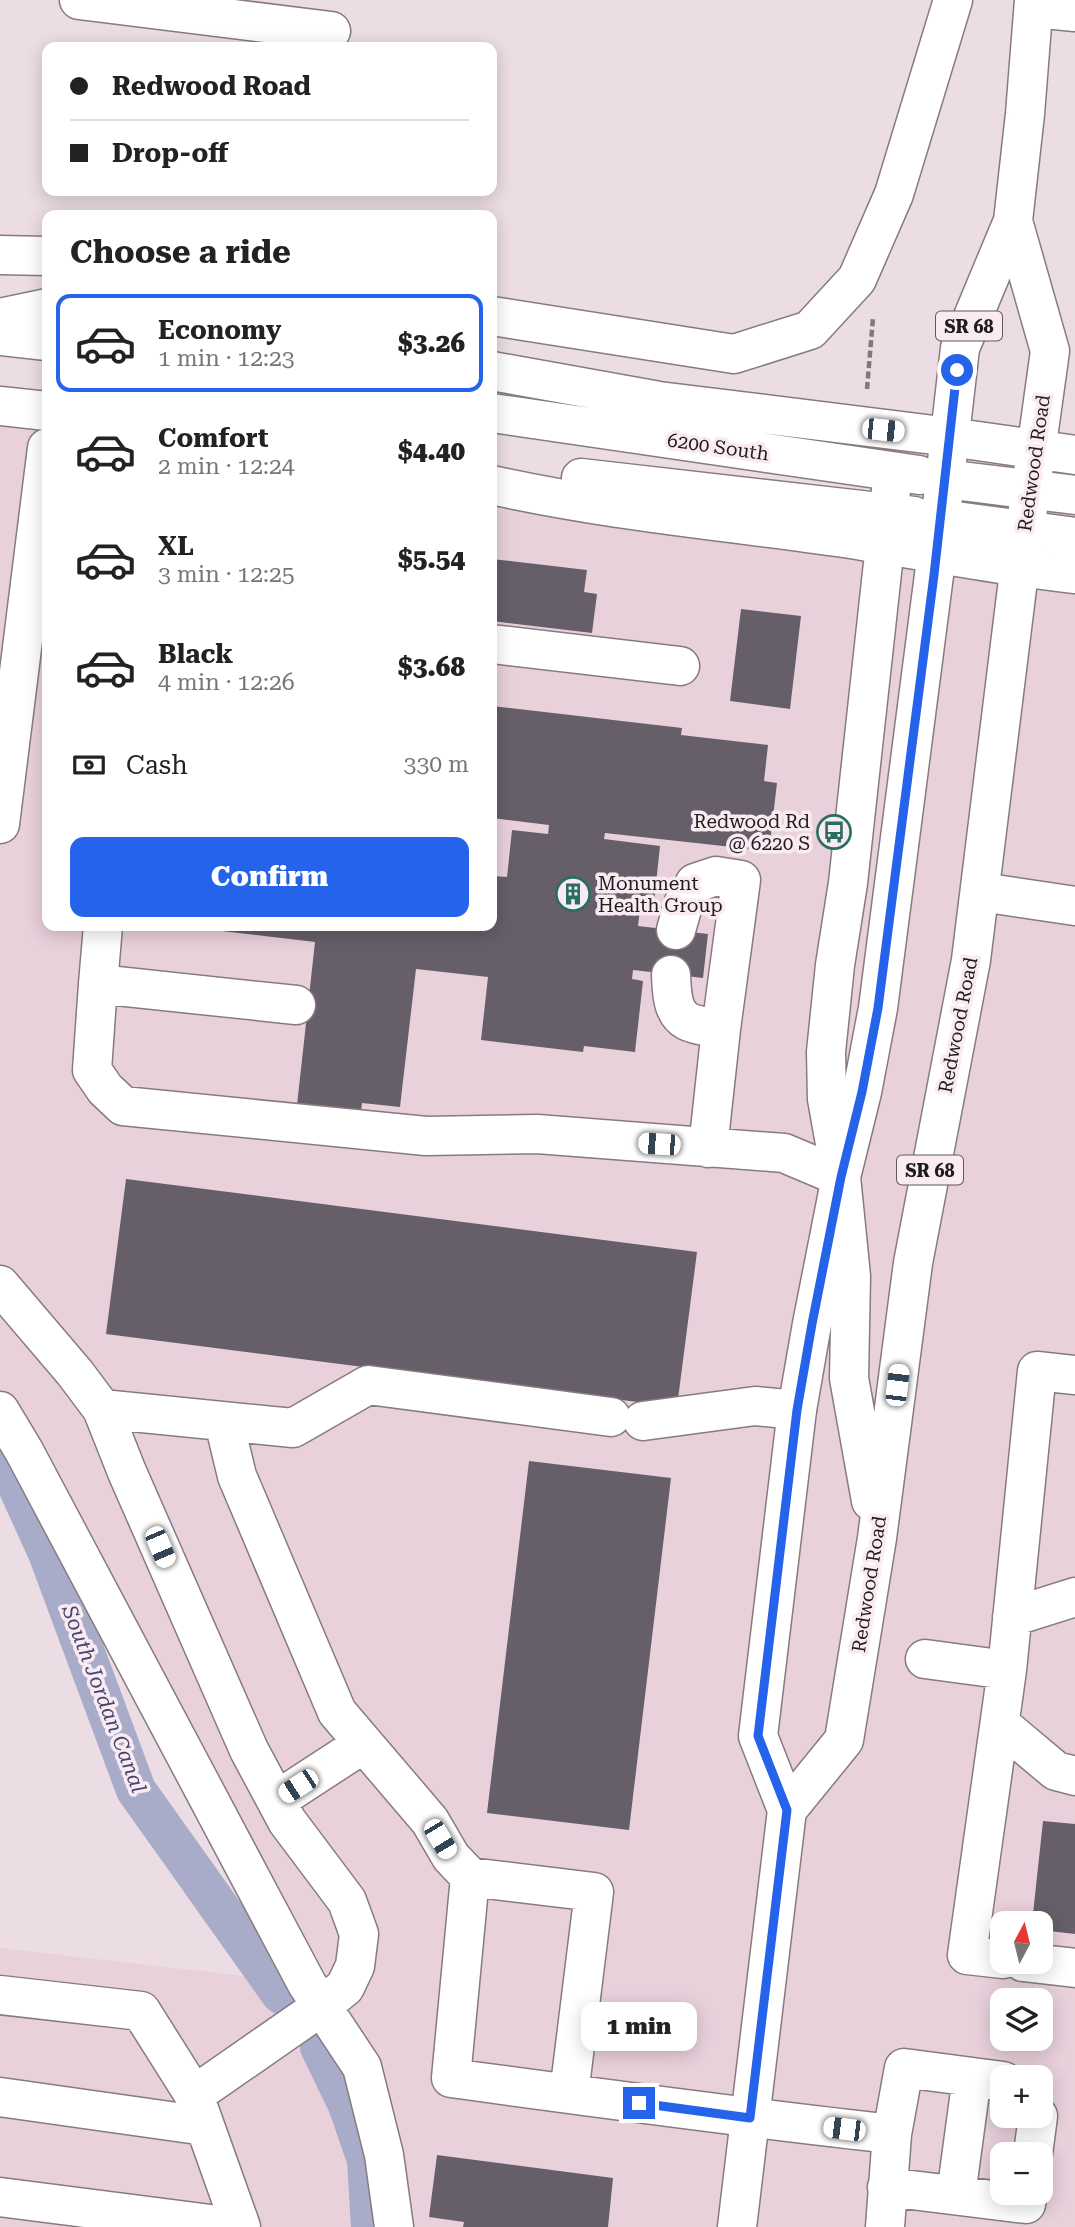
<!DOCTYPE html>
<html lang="en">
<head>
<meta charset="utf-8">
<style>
	body { margin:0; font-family:"Roboto Serif",serif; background:#f6f6f6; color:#222; height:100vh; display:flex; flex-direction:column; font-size:26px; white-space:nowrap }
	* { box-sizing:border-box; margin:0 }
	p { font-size:23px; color:#767676 }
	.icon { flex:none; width:38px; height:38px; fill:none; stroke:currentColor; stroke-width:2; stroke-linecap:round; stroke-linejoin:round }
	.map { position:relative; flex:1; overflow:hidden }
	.drawer { position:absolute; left:42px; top:210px; width:455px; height:721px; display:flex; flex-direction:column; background:#fff; border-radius:14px; box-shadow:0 4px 18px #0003 }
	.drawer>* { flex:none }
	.top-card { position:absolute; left:42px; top:42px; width:455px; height:154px; border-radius:14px; box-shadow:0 4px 18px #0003; display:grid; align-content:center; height:154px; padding:0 28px; background:#fff }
	.needle { width:46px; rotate:7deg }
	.controls { position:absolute; left:990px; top:1911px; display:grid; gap:14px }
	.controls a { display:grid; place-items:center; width:63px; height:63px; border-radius:14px; background:#fff; box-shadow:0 4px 18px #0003; font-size:35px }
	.end { position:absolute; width:32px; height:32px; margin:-16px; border:9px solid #2563eb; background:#fff; box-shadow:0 0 0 4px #fff }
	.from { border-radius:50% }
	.bubble { position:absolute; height:49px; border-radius:14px; background:#fff; box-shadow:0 4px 18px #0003; font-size:23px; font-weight:800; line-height:49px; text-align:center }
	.car { position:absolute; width:21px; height:42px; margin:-21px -10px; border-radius:9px; box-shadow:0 0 5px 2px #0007; background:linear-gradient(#fff 24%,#345 0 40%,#fff 0 76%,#345 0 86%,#fff 0) }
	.top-card b { display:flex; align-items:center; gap:24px; height:66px; font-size:26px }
	.top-card b+b { border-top:2px solid #e0e0e0 }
	.top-card i { width:18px; height:18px; background:#222 }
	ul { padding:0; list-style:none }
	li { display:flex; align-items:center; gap:21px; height:98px; margin:0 14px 10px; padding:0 14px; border:4px solid transparent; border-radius:14px }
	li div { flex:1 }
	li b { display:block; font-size:26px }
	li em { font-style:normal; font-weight:800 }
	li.current { border-color:#2563eb }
	li>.icon { width:63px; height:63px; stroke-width:1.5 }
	h2 { padding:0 28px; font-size:32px; line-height:84px }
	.pay { display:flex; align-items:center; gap:18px; height:77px; padding:0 28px; font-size:26px }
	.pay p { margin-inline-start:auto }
	.button { display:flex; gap:14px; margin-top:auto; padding:14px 28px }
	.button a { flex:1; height:80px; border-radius:14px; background:#2563eb; color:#fff; font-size:28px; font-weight:800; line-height:80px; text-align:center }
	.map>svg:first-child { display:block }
	.built { fill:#e9d1dc; fill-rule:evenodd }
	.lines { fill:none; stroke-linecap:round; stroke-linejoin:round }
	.canal { stroke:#a9acc8; stroke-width:40 }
	.building { fill:#665f6a }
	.minor-casing { stroke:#887a81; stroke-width:41 }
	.major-casing { stroke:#887a81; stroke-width:41 }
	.path { stroke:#81787c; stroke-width:4.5; stroke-dasharray:7 3.5; stroke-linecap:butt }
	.minor { stroke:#fff; stroke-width:38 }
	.major { stroke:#fff; stroke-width:38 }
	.route { stroke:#2563eb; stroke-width:9 }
	.labels { text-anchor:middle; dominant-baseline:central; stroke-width:7; stroke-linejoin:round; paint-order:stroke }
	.shield { fill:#faeaf1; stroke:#61595d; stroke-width:2 }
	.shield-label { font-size:18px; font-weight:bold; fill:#201b1d }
	.street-label { font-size:19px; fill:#201b1d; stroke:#faeaf1 }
	.poi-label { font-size:19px; fill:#201b1d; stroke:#faeaf1; text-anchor:end }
	.water-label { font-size:21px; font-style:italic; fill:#444670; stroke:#faeaf1 }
</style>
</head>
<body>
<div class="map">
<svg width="1075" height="2227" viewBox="0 0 1075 2227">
	<rect width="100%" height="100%" fill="#ecdde4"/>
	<!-- built -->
	<path class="built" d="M0,420L47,426V926H492V496L1075,584V2227H0V1948L306,1983L0,1392ZM1003,1923H1041V1962H1003ZM1003,2000H1041V2039H1003ZM1003,2077H1041V2116H1003ZM1003,2154H1041V2193H1003Z"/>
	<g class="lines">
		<!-- canal -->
		<path class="canal" d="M0,1458L18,1487L48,1553L136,1790L281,1994
			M320,2047L348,2105L367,2160L371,2227"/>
	</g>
	<!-- building -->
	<path class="building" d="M492,559L587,570L584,592L597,594L592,633L492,621Z
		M741,609L801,616L790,709L730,701Z
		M492,706L682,728L681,735L768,745L764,781L777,783L769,851L605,833L604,839L660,846L653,912L640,910L638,926L708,934L703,978L633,970L632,979L643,981L635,1052L584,1046L583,1052L481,1040L488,977L416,969L400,1107L362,1103L361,1112L297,1105L315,942L188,927V926H492V876L507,877L512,830L548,834L549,825L492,818Z
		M126,1179L697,1252L677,1407L106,1334Z
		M529,1461L671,1478L629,1830L487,1813Z
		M1043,1821L1075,1824V1934L1041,1930V1923H1032Z
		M437,2155L613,2178L608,2227H463L464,2222L429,2217Z"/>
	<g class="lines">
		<!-- minor casing -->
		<g class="minor-casing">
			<path id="minor" d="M79,0L331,31
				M1034,8L1075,12
				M945,479L1075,495
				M941,519L1075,537
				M492,644L680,666
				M0,824L47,448
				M981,892L1075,906
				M676,930L684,902L695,883L716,876L741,880L721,1029L708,1148
				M671,975C672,990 671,1012 687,1021C696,1026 711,1027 721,1029
				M98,984L103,926
				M296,1005L98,984L92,1070L105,1089L123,1106L426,1136L537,1134L784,1153L841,1177
				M0,1285L75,1373L102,1409L127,1472L249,1750L287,1821L347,1901L359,1934L355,1966L345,1987L322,2006L194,2095L241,2227
				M102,1409L293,1428L368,1385L611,1417
				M0,1411L24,1451L307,1984L362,2067L384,2155L394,2227
				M643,1421L755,1406L797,1410
				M224,1422L237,1476L337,1712L430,1821L451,1857L470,1877
				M1012,1617L1075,1597
				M925,1659L1007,1670
				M1000,1724L1056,1771L1075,1776
				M277,1800L363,1744
				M1003,1959L967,1955L1007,1670L1037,1371L1075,1375
				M1023,1962L1075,1968
				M0,1995L141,2011L194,2095
				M569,2094L594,1892L470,1877L451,2078C598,2098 745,2118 892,2134L885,2227
				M0,2097L205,2126
				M892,2134L904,2068L1003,2081
				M1033,2154L1038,2116
				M887,2187L1026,2204L1028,2193
				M956,2195L972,2077
				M0,2197L234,2227"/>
		</g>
		<!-- major casing -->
		<g class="major-casing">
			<path id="major" d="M0,255L47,256
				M492,316L734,354L810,330L857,279L894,194L953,0
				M0,318L47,308
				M0,336L47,341
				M492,371L659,401L950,437L1075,455
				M0,406L47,411
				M492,413L919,475
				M581,478L914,516
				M492,485C608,511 726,521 844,538C921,550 997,566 1075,574
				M871,1501L849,1378L851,1276L841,1177L827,1099L826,1052L835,965L848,883L893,472
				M787,1810L844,1740L877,1538L913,1263L971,960L1017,588L1050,351L1013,221
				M737,2227L787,1810L758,1736L797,1410L812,1324L841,1177L862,1092L878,1008L934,575L960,348L1013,221L1025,114L1034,0"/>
		</g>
		<!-- path -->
		<path class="path" d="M867,389L873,318"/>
		<!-- minor -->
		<use href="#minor" class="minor"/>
		<!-- major -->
		<use href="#major" class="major"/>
	</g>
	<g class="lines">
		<!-- route -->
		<path class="route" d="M639,2103L750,2118L787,1810L758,1736L797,1410L812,1324L841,1177L862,1092L878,1008L934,575L957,370"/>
	</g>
	<!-- icons -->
	<defs>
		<g id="bus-ring" transform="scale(1.75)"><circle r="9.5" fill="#faeaf1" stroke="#286e63" stroke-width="1.5"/><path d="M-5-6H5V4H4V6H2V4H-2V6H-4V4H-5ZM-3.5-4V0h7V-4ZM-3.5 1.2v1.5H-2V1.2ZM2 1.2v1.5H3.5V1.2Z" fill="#286e63"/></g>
		<g id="building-ring" transform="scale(1.75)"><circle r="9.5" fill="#faeaf1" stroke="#286e63" stroke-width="1.5"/><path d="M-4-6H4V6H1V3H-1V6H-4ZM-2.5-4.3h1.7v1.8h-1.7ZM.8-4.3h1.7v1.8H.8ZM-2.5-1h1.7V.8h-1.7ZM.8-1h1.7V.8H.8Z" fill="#286e63"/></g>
	</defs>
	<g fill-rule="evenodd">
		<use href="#bus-ring" x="834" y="832"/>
		<use href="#building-ring" x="573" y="894"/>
	</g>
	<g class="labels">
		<!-- shield labels -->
		<g class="shield">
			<rect x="936" y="311.5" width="66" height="29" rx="5"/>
			<rect x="897" y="1155.5" width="66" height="29" rx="5"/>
		</g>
		<g class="shield-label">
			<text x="969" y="326">SR 68</text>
			<text x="930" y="1170">SR 68</text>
		</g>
		<!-- street labels -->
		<g class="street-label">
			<text transform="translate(718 447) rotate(8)">6200 South</text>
			<text transform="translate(1034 463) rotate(-82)">Redwood Road</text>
			<text transform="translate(958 1025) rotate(-79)">Redwood Road</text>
			<text transform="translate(869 1584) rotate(-81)">Redwood Road</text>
		</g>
		<!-- poi labels -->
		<g class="poi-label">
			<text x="810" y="821">Redwood Rd<tspan x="810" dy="22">@ 6220 S</tspan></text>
			<text x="598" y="883" text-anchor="start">Monument<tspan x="598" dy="22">Health Group</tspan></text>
		</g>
		<!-- water labels -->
		<g class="water-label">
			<text transform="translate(104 1699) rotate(69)">South Jordan Canal</text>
		</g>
	</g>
</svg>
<div class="controls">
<a><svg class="needle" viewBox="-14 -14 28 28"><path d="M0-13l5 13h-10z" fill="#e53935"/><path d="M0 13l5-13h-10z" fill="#767676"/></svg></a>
<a><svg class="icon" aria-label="layers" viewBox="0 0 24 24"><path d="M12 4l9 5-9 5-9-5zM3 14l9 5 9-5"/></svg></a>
<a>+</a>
<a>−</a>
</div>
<i class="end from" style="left:957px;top:370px"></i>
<i class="end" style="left:639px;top:2103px"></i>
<div class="bubble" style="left:581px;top:2002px;width:116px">1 min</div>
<i class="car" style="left:883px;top:430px;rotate:96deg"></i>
<i class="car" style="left:659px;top:1144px;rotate:274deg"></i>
<i class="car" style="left:897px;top:1385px;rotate:7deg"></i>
<i class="car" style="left:160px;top:1547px;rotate:157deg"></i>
<i class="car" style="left:298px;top:1786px;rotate:237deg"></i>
<i class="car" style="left:440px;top:1839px;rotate:149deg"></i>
<i class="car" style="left:844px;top:2129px;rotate:277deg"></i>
<div class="top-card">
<b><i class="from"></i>Redwood Road</b>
<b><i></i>Drop-off</b>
</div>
<section class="drawer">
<h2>Choose a ride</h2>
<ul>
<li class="current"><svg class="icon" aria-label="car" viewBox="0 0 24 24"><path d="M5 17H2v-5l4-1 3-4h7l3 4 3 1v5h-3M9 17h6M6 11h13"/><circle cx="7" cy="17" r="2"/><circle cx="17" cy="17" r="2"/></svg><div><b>Economy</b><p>1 min · 12:23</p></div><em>$3.26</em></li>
<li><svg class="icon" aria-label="car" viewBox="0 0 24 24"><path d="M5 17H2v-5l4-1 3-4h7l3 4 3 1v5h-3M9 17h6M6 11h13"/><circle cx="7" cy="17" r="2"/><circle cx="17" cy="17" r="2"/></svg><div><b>Comfort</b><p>2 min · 12:24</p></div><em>$4.40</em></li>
<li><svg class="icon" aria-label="car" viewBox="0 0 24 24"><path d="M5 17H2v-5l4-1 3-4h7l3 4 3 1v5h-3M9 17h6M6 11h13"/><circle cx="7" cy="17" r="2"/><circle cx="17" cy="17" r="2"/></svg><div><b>XL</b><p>3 min · 12:25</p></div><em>$5.54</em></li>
<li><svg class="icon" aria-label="car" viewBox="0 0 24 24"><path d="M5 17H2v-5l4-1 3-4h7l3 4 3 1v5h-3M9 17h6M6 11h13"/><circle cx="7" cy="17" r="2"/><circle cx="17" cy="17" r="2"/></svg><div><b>Black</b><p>4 min · 12:26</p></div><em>$3.68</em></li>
</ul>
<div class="pay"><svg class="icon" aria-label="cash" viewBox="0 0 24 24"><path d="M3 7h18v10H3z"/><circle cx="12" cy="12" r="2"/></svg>Cash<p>330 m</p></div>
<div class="button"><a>Confirm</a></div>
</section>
</div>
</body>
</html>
